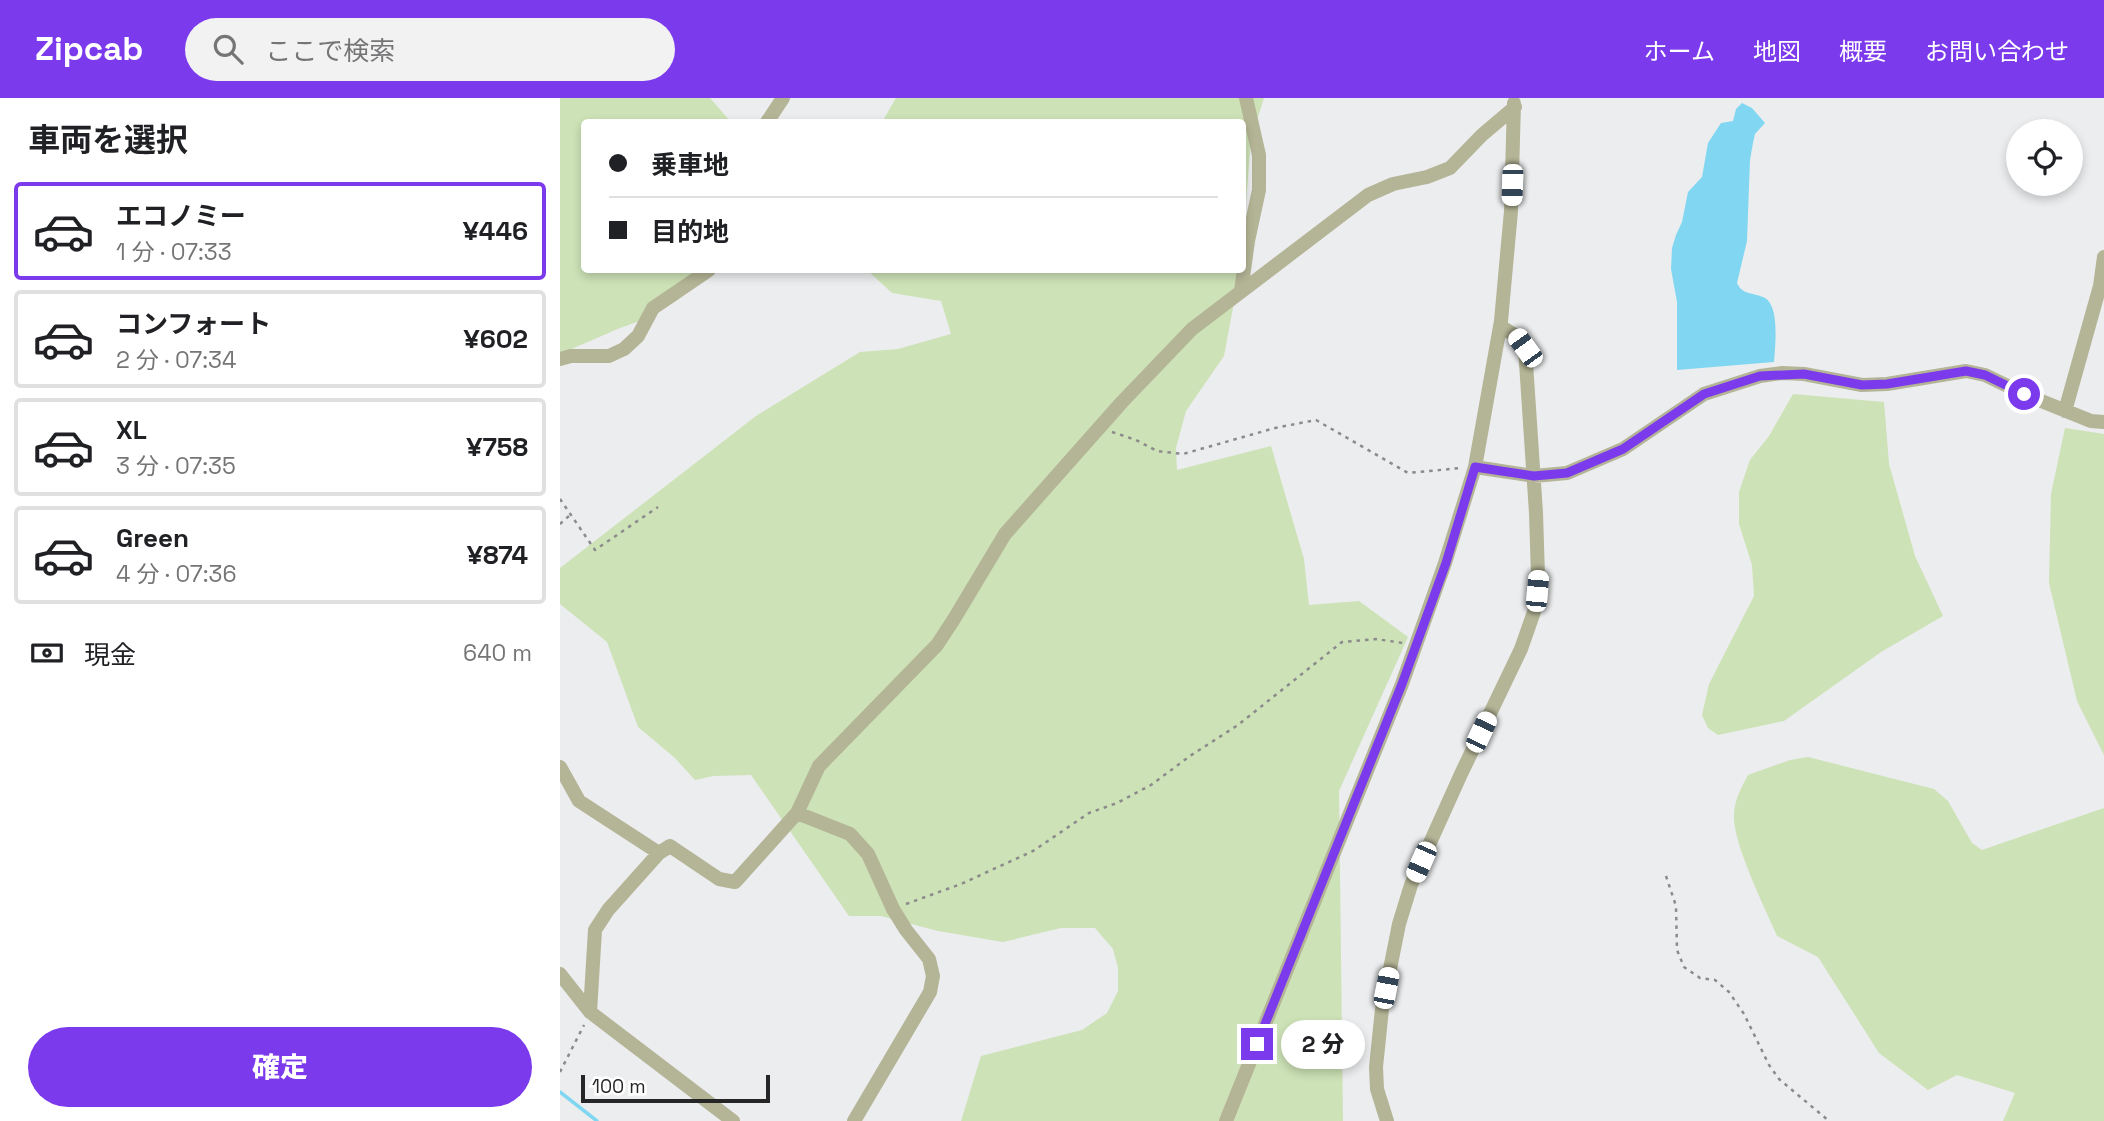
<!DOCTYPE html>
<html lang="ja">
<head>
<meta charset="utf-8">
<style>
	body { margin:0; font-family:"Space Grotesk","Noto Sans JP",sans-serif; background:#f2f2f2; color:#202124; height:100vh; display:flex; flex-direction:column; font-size:26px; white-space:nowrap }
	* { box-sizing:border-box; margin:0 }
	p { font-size:23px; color:#757577 }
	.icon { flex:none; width:38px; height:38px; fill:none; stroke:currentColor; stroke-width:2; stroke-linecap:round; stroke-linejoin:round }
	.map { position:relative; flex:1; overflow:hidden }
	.drawer { display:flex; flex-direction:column; background:#fff; width:560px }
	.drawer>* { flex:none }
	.banner { position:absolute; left:21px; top:21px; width:665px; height:154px; border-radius:7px; box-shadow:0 4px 10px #0003; display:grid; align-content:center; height:154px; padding:0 28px; background:#fff }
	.fabs { position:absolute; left:1446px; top:21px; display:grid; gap:14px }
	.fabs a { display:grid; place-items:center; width:77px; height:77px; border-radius:50%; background:#fff; box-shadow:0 4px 10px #0003; font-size:35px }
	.scale { position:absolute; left:21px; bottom:18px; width:189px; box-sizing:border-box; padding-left:7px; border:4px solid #262627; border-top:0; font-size:19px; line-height:24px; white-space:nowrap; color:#262627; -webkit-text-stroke:5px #fff; paint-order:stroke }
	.end { position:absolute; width:32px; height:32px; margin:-16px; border:9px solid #7c3aed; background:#fff; box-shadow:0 0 0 4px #fff }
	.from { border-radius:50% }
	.bubble { position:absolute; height:49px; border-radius:24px; background:#fff; box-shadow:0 4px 10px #0003; font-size:23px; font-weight:800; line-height:49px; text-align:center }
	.car { position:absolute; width:21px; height:42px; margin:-21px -10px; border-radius:9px; box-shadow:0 0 5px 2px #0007; background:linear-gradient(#fff 24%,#345 0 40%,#fff 0 76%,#345 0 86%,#fff 0) }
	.banner b { display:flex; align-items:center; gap:24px; height:66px; font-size:26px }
	.banner b+b { border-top:2px solid #e0e0e0 }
	.banner i { width:18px; height:18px; background:#202124 }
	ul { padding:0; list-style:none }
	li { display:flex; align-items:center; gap:21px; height:98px; margin:0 14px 10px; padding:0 14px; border:4px solid #e0e0e0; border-radius:7px }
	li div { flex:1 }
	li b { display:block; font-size:26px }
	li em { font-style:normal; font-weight:800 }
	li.active { border-color:#7c3aed }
	li>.icon { width:63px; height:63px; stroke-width:1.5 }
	h2 { padding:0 28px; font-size:32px; line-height:84px }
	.pay { display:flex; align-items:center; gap:18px; height:77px; padding:0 28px; font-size:26px }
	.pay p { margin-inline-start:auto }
	.action { display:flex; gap:14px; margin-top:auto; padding:14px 28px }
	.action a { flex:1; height:80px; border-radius:42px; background:#7c3aed; color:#fff; font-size:28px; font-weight:800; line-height:80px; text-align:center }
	header { display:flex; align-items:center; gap:42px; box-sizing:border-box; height:98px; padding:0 35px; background:#7c3aed; color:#fff }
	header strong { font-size:33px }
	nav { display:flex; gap:38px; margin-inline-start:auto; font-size:24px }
	.search { width:490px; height:63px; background:#f2f2f2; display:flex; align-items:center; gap:18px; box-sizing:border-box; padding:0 24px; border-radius:38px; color:#757577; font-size:26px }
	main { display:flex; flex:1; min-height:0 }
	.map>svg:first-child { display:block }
	.green { fill:#cde2b6 }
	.water { fill:#81d7f2 }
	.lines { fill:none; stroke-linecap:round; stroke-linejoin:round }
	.stream { stroke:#81d7f2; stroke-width:3.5 }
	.path { stroke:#8b8b8c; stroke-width:2.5; stroke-dasharray:3.5 5; stroke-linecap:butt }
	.minor { stroke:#b4b496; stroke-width:14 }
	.route { stroke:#7c3aed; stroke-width:9 }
</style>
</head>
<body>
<header>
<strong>Zipcab</strong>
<div class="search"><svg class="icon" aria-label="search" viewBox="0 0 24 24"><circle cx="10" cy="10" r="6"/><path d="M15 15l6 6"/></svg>ここで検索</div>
<nav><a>ホーム</a><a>地図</a><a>概要</a><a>お問い合わせ</a></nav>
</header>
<main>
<section class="drawer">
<h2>車両を選択</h2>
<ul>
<li class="active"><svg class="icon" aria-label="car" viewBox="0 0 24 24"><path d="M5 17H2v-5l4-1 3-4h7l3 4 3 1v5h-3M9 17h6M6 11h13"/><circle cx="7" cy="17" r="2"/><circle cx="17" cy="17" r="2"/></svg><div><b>エコノミー</b><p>1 分 · 07:33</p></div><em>¥446</em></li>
<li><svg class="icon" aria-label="car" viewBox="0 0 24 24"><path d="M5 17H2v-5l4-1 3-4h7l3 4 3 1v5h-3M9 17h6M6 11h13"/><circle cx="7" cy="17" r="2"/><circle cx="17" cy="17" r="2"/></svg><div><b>コンフォート</b><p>2 分 · 07:34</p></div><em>¥602</em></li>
<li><svg class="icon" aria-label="car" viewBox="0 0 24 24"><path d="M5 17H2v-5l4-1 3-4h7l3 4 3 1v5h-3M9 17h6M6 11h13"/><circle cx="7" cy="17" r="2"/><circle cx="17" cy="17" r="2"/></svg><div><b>XL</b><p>3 分 · 07:35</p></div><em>¥758</em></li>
<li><svg class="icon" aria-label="car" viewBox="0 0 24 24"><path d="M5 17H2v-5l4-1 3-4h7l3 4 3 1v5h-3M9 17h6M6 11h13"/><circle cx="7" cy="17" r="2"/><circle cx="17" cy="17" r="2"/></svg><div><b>Green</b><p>4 分 · 07:36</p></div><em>¥874</em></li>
</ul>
<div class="pay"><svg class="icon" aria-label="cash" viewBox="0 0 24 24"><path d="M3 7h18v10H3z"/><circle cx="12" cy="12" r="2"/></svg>現金<p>640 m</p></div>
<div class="action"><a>確定</a></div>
</section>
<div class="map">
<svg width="1544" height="1023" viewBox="0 0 1544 1023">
	<rect width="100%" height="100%" fill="#ecedee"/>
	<!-- green -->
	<path class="green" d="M0,0H150L171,24H24V172H139L119,201L91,219L60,230L0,256Z
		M336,0H704L691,41L683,144L682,24H322Z
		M307,172H680L664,258L626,313L616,350L617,372L711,348L744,461L749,507L799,503L848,539L779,693L783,1023H401L421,958L522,932L547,915L558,893V870L553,851L535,830H501L443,844L378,833L321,818H289L191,677L153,678L135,682L115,660L78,629L47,544L0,506V470L196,318L300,254L338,251L391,236L381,203L332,195Z
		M1233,296L1324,304L1329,366L1355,458L1383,518L1321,554L1224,623L1158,637L1148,630L1142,617L1149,586L1194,498L1192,467L1179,426V394L1190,362L1209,338Z
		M1505,330L1544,336V657L1517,603L1489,485L1491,396Z
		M1248,659L1374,691L1388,703L1412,745L1422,752L1544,710V1023H1443L1455,995L1397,977L1368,992L1319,955L1258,859L1217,838C1205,810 1173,746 1174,718C1174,703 1181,690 1188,677L1230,662Z"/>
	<!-- water -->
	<path class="water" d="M1182,5L1192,10L1205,25L1195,36L1193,45L1190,62L1187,143L1177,185C1183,198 1194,194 1205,200C1220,209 1215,249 1214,264L1117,272V204L1111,171L1112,150L1116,137L1122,124L1128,94L1142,79L1148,45L1161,25L1173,23L1176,11Z"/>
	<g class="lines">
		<!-- stream -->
		<path class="stream" d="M0,994L37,1023"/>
		<!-- path -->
		<path class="path" d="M552,334L576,342L597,353L623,356L715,330L756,322L848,375L901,370
			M0,401L35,452L98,409
			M0,426L10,417
			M1106,778L1116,808L1117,852L1124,869L1140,880L1155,882L1169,894L1184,916L1209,967L1219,981L1269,1023
			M346,806L401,786L473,753L529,715L557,705L591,687L630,658L678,627L782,544L816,541L843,545
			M0,974L24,927"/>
		<!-- minor -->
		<path class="minor" d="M207,24L223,0
			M681,193L688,143L699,92V57L686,0
			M0,261L11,258H49L64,251L78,238L93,210L149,172
			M1505,313L1540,188L1544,159
			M915,369L974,378L1007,375L1063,351L1144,296L1200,278L1222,275L1244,276L1302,287L1327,286L1406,273L1425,277L1464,296L1531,323L1544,324
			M0,669L19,703L99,755L48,812L35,832L30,914
			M237,715L290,736L308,756L333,811L346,832L369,861L373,878L370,894L294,1023
			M99,755L110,748L159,781L175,784L237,715L259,668L377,547L394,521L445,436L562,304L632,231L808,97L833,86L867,79L890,70L922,37L955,9
			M0,876L30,914L173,1023
			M666,1023L842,586L885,465L915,369L941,223L951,113L954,5
			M827,1023L817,991L816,969L822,911L839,826L851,787L901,676L961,551L976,508L978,478L976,415L965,250L956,238L940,228"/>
	</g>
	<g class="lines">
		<!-- route -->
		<path class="route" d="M697,946L842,586L886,465L915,369L974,378L1007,375L1063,351L1144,296L1200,278L1244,276L1302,287L1327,286L1406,273L1425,277L1464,296"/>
	</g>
</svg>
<div class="fabs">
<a><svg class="icon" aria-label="locate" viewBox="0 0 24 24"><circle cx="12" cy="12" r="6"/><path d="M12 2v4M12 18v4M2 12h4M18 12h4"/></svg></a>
</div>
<div class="scale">100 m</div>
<i class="end from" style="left:1464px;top:296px"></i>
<i class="end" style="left:697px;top:946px"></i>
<div class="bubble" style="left:721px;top:922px;width:84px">2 分</div>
<i class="car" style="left:952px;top:87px;rotate:182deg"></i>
<i class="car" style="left:965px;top:250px;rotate:324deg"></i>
<i class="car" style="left:977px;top:493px;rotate:5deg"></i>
<i class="car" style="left:921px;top:634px;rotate:25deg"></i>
<i class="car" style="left:861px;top:764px;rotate:204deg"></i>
<i class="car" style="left:826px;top:890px;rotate:11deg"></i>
<div class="banner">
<b><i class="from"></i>乗車地</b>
<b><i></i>目的地</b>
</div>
</div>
</main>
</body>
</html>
